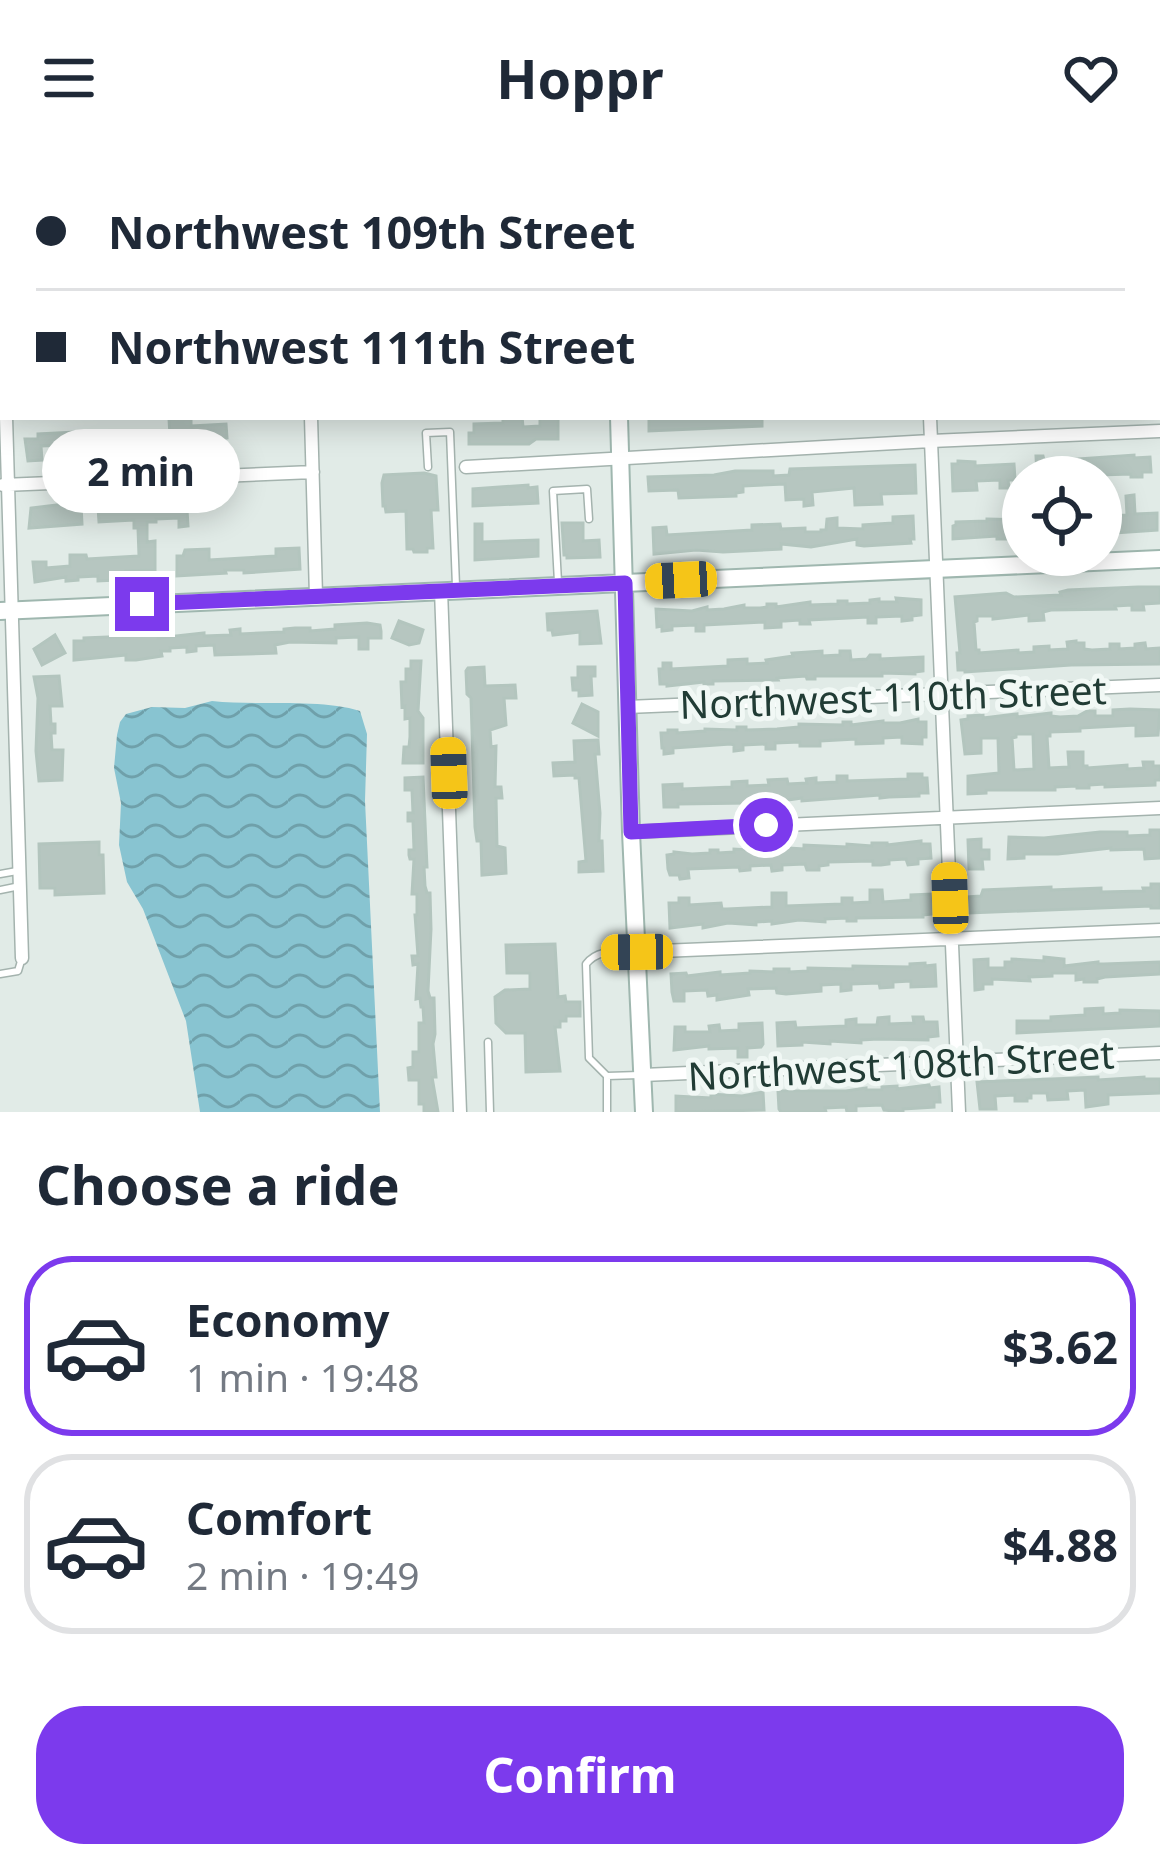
<!DOCTYPE html>
<html lang="en">
<head>
<meta charset="utf-8">
<style>
	body { margin:0; font-family:"Noto Sans",sans-serif; background:#f6f6f7; color:#1f2937; height:100vh; display:flex; flex-direction:column; font-size:45px; white-space:nowrap }
	* { box-sizing:border-box; margin:0 }
	p { font-size:39px; color:#747a83 }
	.icon { flex:none; width:66px; height:66px; fill:none; stroke:currentColor; stroke-width:2; stroke-linecap:round; stroke-linejoin:round }
	.map { position:relative; height:956px; overflow:hidden }
	.details { display:flex; flex-direction:column; background:#fff; flex:1 }
	.details>* { flex:none }
	.banner { position:absolute; left:0px; top:0px; width:1161px; height:264px; box-shadow:0 6px 30px #0003; display:grid; align-content:center; height:264px; padding:0 36px; background:#fff }
	.fabs { position:absolute; left:1002px; top:300px; display:grid; gap:24px }
	.fabs a { display:grid; place-items:center; width:120px; height:120px; border-radius:50%; background:#fff; box-shadow:0 6px 30px #0003; font-size:60px }
	.end { position:absolute; width:54px; height:54px; margin:-27px; border:15px solid #7c3aed; background:#fff; box-shadow:0 0 0 6px #fff }
	.from { border-radius:50% }
	.bubble { position:absolute; height:84px; border-radius:42px; background:#fff; box-shadow:0 6px 30px #0003; font-size:39px; font-weight:700; line-height:84px; text-align:center }
	.car { position:absolute; width:36px; height:72px; margin:-36px -18px; border-radius:15px; box-shadow:0 0 9px 3px #0007; background:linear-gradient(#f5c518 24%,#345 0 40%,#f5c518 0 76%,#345 0 86%,#f5c518 0) }
	.banner b { display:flex; align-items:center; gap:42px; height:114px; font-size:45px }
	.banner b+b { border-top:3px solid #e0e1e3 }
	.banner i { width:30px; height:30px; background:#1f2937 }
	ul { padding:0; list-style:none }
	li { display:flex; align-items:center; gap:36px; height:180px; margin:0 24px 18px; padding:0 12px; border:6px solid #e0e1e3; border-radius:48px }
	li div { flex:1 }
	li b { display:block; font-size:45px }
	li em { font-style:normal; font-weight:700 }
	li.current { border-color:#7c3aed }
	li>.icon { width:108px; height:108px; stroke-width:1.5 }
	h2 { padding:0 36px; font-size:54px; line-height:144px }
	.cta { display:flex; gap:24px; margin-top:auto; padding:24px 36px }
	.cta a { flex:1; height:138px; border-radius:48px; background:#7c3aed; color:#fff; font-size:48px; font-weight:700; line-height:138px; text-align:center }
	header { display:flex; justify-content:space-between; align-items:center; height:156px; padding:0 36px; background:#fff; font-size:54px; font-weight:700 }
	.map>svg:first-child { display:block }
	.water { fill:url(#water-waves) }
	.building { fill:#b6c6c0; stroke:#b3c5be; stroke-width:3; fill-rule:evenodd }
	.lines { fill:none; stroke-linecap:round; stroke-linejoin:round }
	.lane-casing { stroke:#a4b3ae; stroke-width:9 }
	.street-casing { stroke:#a4b3ae; stroke-width:15 }
	.secondary-casing { stroke:#9fb7af; stroke-width:20 }
	.lane { stroke:#fff; stroke-width:6 }
	.street { stroke:#fff; stroke-width:12 }
	.secondary { stroke:#fff; stroke-width:16 }
	.route { stroke:#7c3aed; stroke-width:15 }
	.labels { text-anchor:middle; dominant-baseline:central; stroke-width:10; stroke-linejoin:round; paint-order:stroke }
	.street-label { font-size:39px; fill:#213c35; stroke:#f1f8f5 }
</style>
</head>
<body>
<header><svg class="icon" aria-label="menu" viewBox="0 0 24 24"><path d="M4 6h16M4 12h16M4 18h16"/></svg>Hoppr<svg class="icon" aria-label="heart" viewBox="0 0 24 24"><path d="M12 20l-8-8c-3-5 5-10 8-4 3-6 11-1 8 4z"/></svg></header>
<div class="map">
<svg width="1160" height="956" viewBox="0 0 1160 956">
	<defs>
		<pattern id="water-waves" width="16" height="10" patternUnits="userSpaceOnUse" patternTransform="scale(3)"><rect width="16" height="10" fill="#88c4d1"/><path d="M0 5q4-4 8 0t8 0" fill="none" stroke="#6fa0aa"/></pattern>
	</defs>
	<rect width="100%" height="100%" fill="#e1ebe7"/>
	<!-- water -->
	<path class="water" d="M212,545C257,550 321,542 360,555L367,578L365,645L380,956H200L186,865L143,753L127,726L119,689L121,647L114,612L117,579L120,566L126,558L152,551L185,552Z"/>
	<!-- building -->
	<path class="building" d="M522,261L523,271L540,270V262H558V283H536L529,288H469V277H474V268L503,267V262Z
		M649,261H762V270L649,275Z
		M191,262V270L226,268L227,282L219,283L220,297L204,301V297L198,298V294L171,295L169,263Z
		M75,276V281H79V288L106,287V301L65,304V289L41,290L42,304L28,305L25,283H38V278Z
		M1134,299V302L1150,301L1151,316H1142V321H1131V318L1037,321L1036,300H1043L1044,304L1078,303Z
		M958,305L975,306V310L1014,308L1015,324H1008L1009,332H1000V324L976,325L977,334L953,335L952,308H958Z
		M915,309L916,337L881,338L882,348L855,349L854,332L812,336L813,349L804,350V343L786,344L785,328L743,330V336L736,337V340L679,342L678,334L649,335L648,321L714,319L735,315H773V320L789,319L790,313Z
		M424,317L436,320L438,354H431L433,392H427V396H414L413,393H407L406,355L386,356L385,350H383L382,327L384,319Z
		M528,329V332L537,331L538,347L473,350V333Z
		M1134,339L1135,358L1157,357V374L1101,378V360L1127,359L1126,340Z
		M73,347L81,349L82,368L29,372L31,352Z
		M133,347L180,349L181,354H187L188,370L179,371V362L156,363V366H147V386L155,385V414L126,415L127,422L117,424L98,425V420L78,421V424L66,425V421L35,426L33,406H46V412L70,410V399H86L87,403L139,400L138,372H134V364L99,366L98,351Z
		M913,360L914,383H910L911,387L864,390L857,389V383L811,391L781,388V393L723,396L696,394L654,398L653,372L666,371L667,379L752,374V369L780,368L781,373L805,372V376H821V374H826L827,363L837,362V372L863,373V369L893,367V361Z
		M987,363L1023,364V377L1007,379L1008,383H997V380L953,383V370L956,369V366L987,365Z
		M562,367H583V385L599,384L600,401L567,402V399H564Z
		M475,368H482V386L538,384V400L475,404Z
		M299,392L300,413L244,417V414H225L226,417L177,420V400H183L185,394L209,393V404L276,400V393Z
		M1138,431H1160V447L1143,448L1144,454H1132V449L1115,450L1116,453L1051,454L1043,456L1044,464L1029,465V459L993,463V460H977V465L974,466L976,494H979V497L1018,494V497L1034,496V491L1049,490V494L1068,493L1067,486L1076,485V487H1084V493L1092,494L1110,493V488H1119V493L1135,492V488L1145,487L1146,493L1160,492V508L1071,509L965,516V514H958L957,497H960L955,441L1006,437L1014,441L1061,439L1060,436L1068,434Z
		M896,442L921,444V459L912,460V464L902,465V460L876,461V467H868V461L809,464L810,468H800V464L785,465H781V471L765,472V466L704,469V475H696V469L672,470V474L662,475V470L657,471L656,453L692,455L707,451V454L724,453L744,449V452H760L767,451V448H776V451L810,446V449L838,448V445H847V448L870,447V444L879,443V446H897Z
		M597,455L601,487L580,488V476L553,479L552,474H548L547,458Z
		M399,465L423,474L419,487L409,489L392,482Z
		M367,467L380,469L381,475V482H368V493H359V481L336,482V487L290,486L275,489L276,497L215,499L214,489L196,490V495L187,496V491L170,492V495H161L162,500L136,504H126V499L74,504V485H84V482L158,479V482L204,477V480L231,479L230,474L240,473V478L284,476V473L295,472H310V475L335,473V469Z
		M55,479L65,497L42,509L34,493Z
		M822,495V500L840,499V495H850L851,504L867,503L870,499H880V503L923,501V515L915,516V518L882,517V520H815V523H807L806,520L777,522L778,524L713,525V528H704V526L667,530V528H660L659,513H663V507H671V513L728,510V504L747,503V508L767,507L766,504L793,500L792,497Z
		M411,505H421L418,555L423,562V607H403L404,591H409L410,581V562L405,563V550L402,551L401,526H406V513H411Z
		M484,511L485,530L515,529L516,542H504L506,569L490,574L491,591L496,590L495,631H501L502,642H496L497,690L505,692L506,717L482,719L481,685H477L475,671L471,542L467,538L466,515L468,512Z
		M578,511H595V520H591L592,539L579,540V534H573L572,522H578Z
		M59,520L62,550H50L51,568H55V577H51L52,594H63L62,624L39,625L36,595L38,542L34,521Z
		M582,548L598,556V580L573,567Z
		M1130,553L1160,554L1158,579L1136,580V569L1080,572V575L1050,576V580H1047L1049,612L1069,611L1068,596H1083V610H1087V612L1127,609V613L1144,612L1143,606H1153V610H1160V624H1155V629L1105,631V628L1089,629V632H1077V630L1055,631V634H986V637L968,638V620L999,617L998,582H981V597L965,598L961,564L968,563V560L983,559V562L1017,558V561L1051,557V560L1060,561L1078,560L1087,555H1095V560H1113V554ZM1016,578H1033L1034,613L1014,614L1012,582L1016,581Z
		M918,563V566H926V581H922V588L902,587V581L883,582V587L856,588V583L820,585V590H800V586L775,587V593H766V588L743,589V594L734,595V589L731,588L673,592V597L664,598V592H662L661,577H668V574H677V577L705,575V573L737,574V571H746V574L777,573L799,571V568L843,569V566H851V569L883,565V567H900Z
		M598,584L599,598H595L600,657L599,685H602L603,715L579,716V706L586,705L579,622H575V619L554,620L553,607L575,606L574,585Z
		M908,618H922V622H927L928,637H919V640L889,641L880,642V639L802,645V642L774,646V643L748,644V647L678,648V651H664L663,629L682,628V633L732,631V626L747,625V630L769,629L768,624L787,623L788,628L807,627L806,623L816,622V627L837,626V620H847V625L908,623Z
		M423,621L427,711H424L425,730L427,737H430L431,773L428,835L430,842H434L435,878L433,888L436,921H432L438,956H424V948H419V924H409L408,912L413,911V896H419V867H424L423,851H421L420,842L416,843L418,808L413,809L412,800H418L415,759H417V738H412L414,703H410L409,699V694H414L413,665H408V657H413L412,634H405V622Z
		M1150,674H1160V702L1145,703L1144,693L1111,694V692L1058,698H1024V702L1008,703L1009,681L1044,682L1100,676H1127V680L1150,679Z
		M981,683V694H989V703H982L983,713H969L968,684Z
		M921,685V688H930L931,702L918,703V708L908,709L906,703L889,704V708L881,709H873V705L828,706V709L819,710V714H807L805,708L782,709V714L772,715L771,709L750,710V714L740,715L739,711L688,713L689,722L680,723L679,719H670L668,713L667,699L674,698V696L692,698L710,697V694H718V697L734,696V693L769,695L775,694V691L804,693V689L847,691V688L872,690V687H887V689Z
		M99,686V699H103L104,737L55,739V732H40L39,688Z
		M1151,728H1160V752H1151V750L969,757L968,741L981,740L983,734L1051,731V734L1101,732V736L1144,735L1143,732H1151Z
		M870,734H882L883,746L911,744V739L932,738L933,758L923,759V761L856,762V765H847V762L825,763V766L799,764L772,768V765L756,766V769L728,767L703,772V768L670,772L669,747H679V742H689V749L721,747L722,753H727L772,751V737H786V750L842,748V742H852V747L870,746Z
		M555,788L558,841L565,840L566,846H580V860H566V865H560V871H555L560,915L526,916L525,877H506L496,867L495,841L505,834L530,833V817H507L506,789Z
		M1044,801L1064,803V810L1098,806V808H1104L1160,806V818L1105,821L1097,823V826H1084V823L1076,824V817H1052V820L1029,821L1030,825L992,823V828H983V833L975,834L974,804L988,803V812H1005V806H1012V803L1044,805Z
		M925,807V810L935,809L936,830L911,831V825L893,826V831L880,832L879,827L851,828V834L841,835V828L821,829V835L786,838L777,837L776,832L748,833L749,839L717,844V839L708,840L707,834L684,835V845H674L672,836L671,818L686,817L687,820L720,816V819L750,817V815L774,816V813H789V816L808,815V812L853,813V810L910,811V808Z
		M1103,852V858L1120,857V854L1160,855V870L1017,877V865H1051V861L1085,859V853Z
		M889,861V868L914,867L913,861H923L924,866H937L938,880L928,881V884L878,883L861,884V887L830,885V888L802,886V889L778,890L777,867L795,866L796,872L846,870V864L856,863V869H877L878,862Z
		M762,867L763,888L761,891L747,892V901H738V892L709,893V890L674,894L675,871H685V876H710L709,870L719,869L720,875L739,874V868Z
		M1098,921V924L1144,921V923H1160V937L1108,939V948L1086,951L1085,934L1067,935L1068,943L1048,944L1047,937H1031V942H1027V945H1015V939L995,940L996,953H980L977,926Z
		M929,929L930,932L939,931L940,946H934V951L903,953V956L884,954L882,949L856,950V956H847L846,951L825,952L826,956H781L779,953L778,935H846L866,932V934H882V931L897,930V933Z
		M763,936L764,954L676,956V940L711,942V938L742,940Z"/>
	<g class="lines">
		<!-- lane casing -->
		<g class="lane-casing">
			<path id="lane" d="M441,0V3
				M428,311L426,277L450,276L456,430
				M558,426L553,335L587,333L589,363
				M0,718L17,715
				M0,734L20,730
				M0,818L18,815L21,805
				M488,886L490,956
				M607,920L589,902L586,808C598,793 615,796 632,796
				M607,956V920L639,919"/>
		</g>
		<!-- street casing -->
		<g class="street-casing">
			<path id="street" d="M302,0V3
				M921,0V3
				M1158,30H1160
				M0,59L3,139
				M1158,153H1160
				M0,207H3
				M6,261L22,802
				M311,261L316,440
				M930,261L959,956
				M466,311L931,285L1160,275
				M3,329L313,316
				M441,434L460,956
				M627,551L1160,529
				M631,676L1160,652
				M637,796L1160,774
				M643,919L1160,897"/>
		</g>
		<!-- secondary casing -->
		<g class="secondary-casing">
			<path id="secondary" d="M611,0V3
				M619,261L631,676L644,956
				M0,455L1160,403"/>
		</g>
		<!-- lane -->
		<use href="#lane" class="lane"/>
		<!-- street -->
		<use href="#street" class="street"/>
		<!-- secondary -->
		<use href="#secondary" class="secondary"/>
	</g>
	<g class="lines">
		<!-- route -->
		<path class="route" d="M142,448L625,427L631,676L766,669"/>
	</g>
	<g class="labels">
		<!-- street labels -->
		<g class="street-label">
			<text transform="translate(893 540) rotate(-2)">Northwest 110th Street</text>
			<text transform="translate(901 908) rotate(-3)">Northwest 108th Street</text>
		</g>
	</g>
</svg>
<div class="fabs">
<a><svg class="icon" aria-label="locate" viewBox="0 0 24 24"><circle cx="12" cy="12" r="6"/><path d="M12 2v4M12 18v4M2 12h4M18 12h4"/></svg></a>
</div>
<i class="end from" style="left:766px;top:669px"></i>
<i class="end" style="left:142px;top:448px"></i>
<div class="bubble" style="left:42px;top:273px;width:198px">2 min</div>
<i class="car" style="left:681px;top:424px;rotate:267deg"></i>
<i class="car" style="left:449px;top:617px;rotate:358deg"></i>
<i class="car" style="left:950px;top:742px;rotate:358deg"></i>
<i class="car" style="left:637px;top:796px;rotate:269deg"></i>
<div class="banner">
<b><i class="from"></i>Northwest 109th Street</b>
<b><i></i>Northwest 111th Street</b>
</div>
</div>
<section class="details">
<h2>Choose a ride</h2>
<ul>
<li class="current"><svg class="icon" aria-label="car" viewBox="0 0 24 24"><path d="M5 17H2v-5l4-1 3-4h7l3 4 3 1v5h-3M9 17h6M6 11h13"/><circle cx="7" cy="17" r="2"/><circle cx="17" cy="17" r="2"/></svg><div><b>Economy</b><p>1 min · 19:48</p></div><em>$3.62</em></li>
<li><svg class="icon" aria-label="car" viewBox="0 0 24 24"><path d="M5 17H2v-5l4-1 3-4h7l3 4 3 1v5h-3M9 17h6M6 11h13"/><circle cx="7" cy="17" r="2"/><circle cx="17" cy="17" r="2"/></svg><div><b>Comfort</b><p>2 min · 19:49</p></div><em>$4.88</em></li>
</ul>
<div class="cta"><a>Confirm</a></div>
</section>
</body>
</html>
